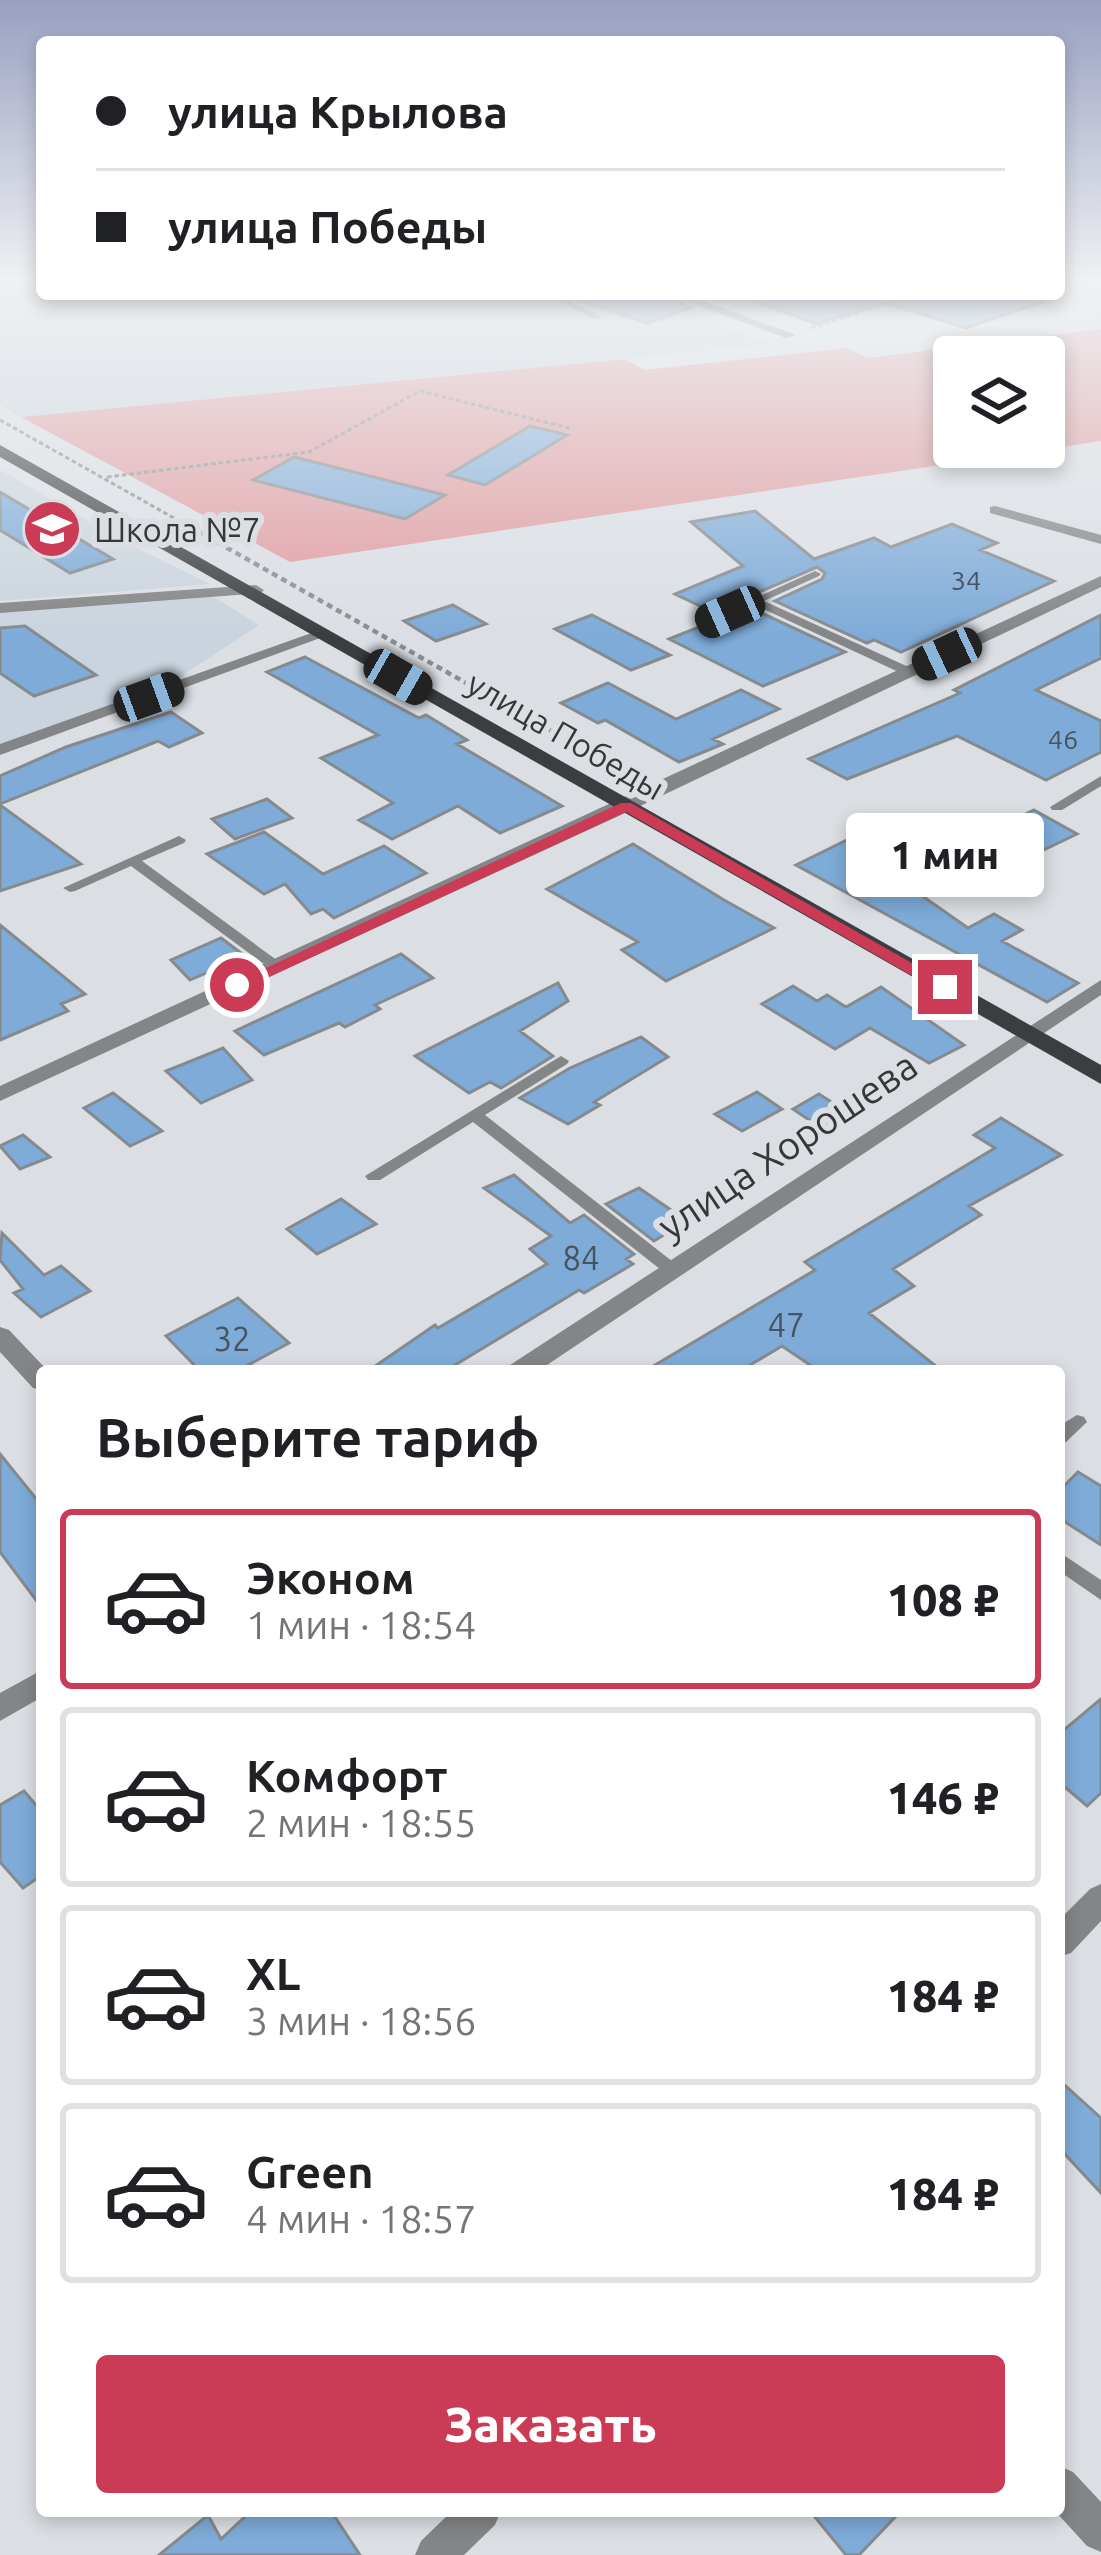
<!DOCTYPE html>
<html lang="ru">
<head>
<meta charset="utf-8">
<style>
	body { margin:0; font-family:Ubuntu,sans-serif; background:#f2f2f2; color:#202124; height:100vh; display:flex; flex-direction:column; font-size:45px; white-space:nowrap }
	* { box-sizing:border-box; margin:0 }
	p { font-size:39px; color:#757577 }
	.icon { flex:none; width:66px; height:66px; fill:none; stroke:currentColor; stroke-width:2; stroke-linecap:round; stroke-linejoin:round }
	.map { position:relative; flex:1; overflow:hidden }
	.panel { position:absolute; left:36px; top:1365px; width:1029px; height:1152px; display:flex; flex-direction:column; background:#fff; border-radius:12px; box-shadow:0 6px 18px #0003 }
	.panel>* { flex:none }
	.banner { position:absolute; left:36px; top:36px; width:1029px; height:264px; border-radius:12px; box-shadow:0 6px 18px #0003; display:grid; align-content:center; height:264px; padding:0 60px; background:#fff }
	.buttons { position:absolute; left:933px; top:336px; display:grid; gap:24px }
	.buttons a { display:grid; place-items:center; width:132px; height:132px; border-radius:12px; background:#fff; box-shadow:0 6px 18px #0003; font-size:60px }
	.end { position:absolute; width:54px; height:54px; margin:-27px; border:15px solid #cb3b55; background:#fff; box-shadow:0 0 0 6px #fff }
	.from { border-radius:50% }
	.bubble { position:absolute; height:84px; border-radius:12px; background:#fff; box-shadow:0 6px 18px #0003; font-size:39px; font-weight:800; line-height:84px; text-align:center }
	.car { position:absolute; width:36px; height:72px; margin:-36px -18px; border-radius:15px; box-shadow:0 0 9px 3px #0007; background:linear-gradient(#222 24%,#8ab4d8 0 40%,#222 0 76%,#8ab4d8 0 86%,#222 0) }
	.banner b { display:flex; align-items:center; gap:42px; height:114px; font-size:45px }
	.banner b+b { border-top:3px solid #e0e0e0 }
	.banner i { width:30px; height:30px; background:#202124 }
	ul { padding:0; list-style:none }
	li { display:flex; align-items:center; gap:36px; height:180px; margin:0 24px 18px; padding:0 36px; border:6px solid #e0e0e0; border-radius:12px }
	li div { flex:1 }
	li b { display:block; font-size:45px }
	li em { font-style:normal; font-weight:800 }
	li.on { border-color:#cb3b55 }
	li>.icon { width:108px; height:108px; stroke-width:1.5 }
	h2 { padding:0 60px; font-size:54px; line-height:144px }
	.button { display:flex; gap:24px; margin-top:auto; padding:24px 60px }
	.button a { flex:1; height:138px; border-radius:12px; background:#cb3b55; color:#fff; font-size:48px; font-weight:800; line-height:138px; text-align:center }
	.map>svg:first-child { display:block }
	.built { fill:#cad4de }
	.forest { fill:#e09ca1; fill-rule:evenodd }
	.building { fill:#7eabd8; stroke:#858a8e; stroke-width:3 }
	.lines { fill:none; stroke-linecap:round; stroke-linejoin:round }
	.path-far1 { stroke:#8a8d90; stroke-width:3; stroke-dasharray:4.5 3; stroke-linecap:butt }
	.path { stroke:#8a8d90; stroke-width:4.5; stroke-dasharray:6 4.5; stroke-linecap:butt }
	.lane { fill:#838587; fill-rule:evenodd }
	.street { fill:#838587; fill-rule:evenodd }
	.primary { fill:#3b3e41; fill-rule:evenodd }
	.route { fill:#cb3b55 }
	.labels { text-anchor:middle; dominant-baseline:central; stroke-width:12; stroke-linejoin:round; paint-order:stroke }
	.far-number-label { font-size:27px; fill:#475460 }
	.far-poi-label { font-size:33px; fill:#353738; stroke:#dbdfe4; text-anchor:start }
	.far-street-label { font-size:33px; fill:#353738; stroke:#dbdfe4 }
	.number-label { font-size:33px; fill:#475460 }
	.street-label { font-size:39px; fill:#353738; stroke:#dbdfe4 }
</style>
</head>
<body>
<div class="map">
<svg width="1101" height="2555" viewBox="0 0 1101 2555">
	<rect width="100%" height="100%" fill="#dbdfe4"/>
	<!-- built -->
	<path class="built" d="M0,278H42V294H631L772,344L21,417L0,405Z
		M0,470L125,542L210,584L0,601Z
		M206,592L259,625L149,697L0,750V611Z"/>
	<!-- forest -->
	<path class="forest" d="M1101,329V441L290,562L21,417L625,359L644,370L846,348L868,358ZM954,357H1044V447H954Z"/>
	<!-- building -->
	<path class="building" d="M577,294H663L691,308L647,323L576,299Z
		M746,294H1050L1051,299L966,328L885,303L817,324L745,298Z
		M530,426L567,435L485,485L448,475Z
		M294,457L445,495L405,519L253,480Z
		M0,492L113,559L70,573L0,530Z
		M755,511L814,559L874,538L891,547L952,524L997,543L980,550L1054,581L901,652L874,640L867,643L775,601L822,579L825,573L817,567L713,612L675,594L743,566L691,522Z
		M453,605L486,624L436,641L404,621Z
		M755,610L845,652L763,686L669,639L699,627L712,629Z
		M592,615L670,655L631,670L555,629Z
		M1101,615V658L1036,690L1101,721V752L1046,780L957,736L847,779L809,759L960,693L954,690Z
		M25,626L58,649L96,675L34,696L0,673V628Z
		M305,657L419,718L426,715L467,740L457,744L562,806L500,833L458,806L392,839L359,820L393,803L321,758L378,735L267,672Z
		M608,683L676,719L741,690L779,709L713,739L723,744L679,762L605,720L598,723L561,703Z
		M171,712L202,733L169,747L158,741L0,804V776L66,747Z
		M267,799L292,818L235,839L212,819Z
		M0,805L81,864L0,891Z
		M1034,810L1077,834L1033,855L990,831Z
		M264,832L323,874L384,846L426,873L334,918L323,909L311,914L285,884L264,894L207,854Z
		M847,840L933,885L918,893L968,928L994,914L1022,930L1002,941L1078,983L1047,1002L796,865Z
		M633,844L724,900L774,928L666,981L622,950L638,942L547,889Z
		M0,925L85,994L61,1004L68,1011L0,1040Z
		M221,938L245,956L190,980L171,960Z
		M401,954L433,978L375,1005L380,1009L345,1027L339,1023L264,1055L235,1031Z
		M558,983L568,1001L520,1031L553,1056L501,1088L490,1082L469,1093L415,1056Z
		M793,986L817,1001L827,995L846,1007L881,987L964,1045L929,1063L870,1028L835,1049L762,1004Z
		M641,1037L668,1057L594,1102L600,1105L568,1124L520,1098L570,1068Z
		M223,1048L252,1080L201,1103L166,1071Z
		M757,1092L782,1109L742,1131L715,1114Z
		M113,1093L162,1131L130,1146L84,1108Z
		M819,1094L853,1116L827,1132L793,1109Z
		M1001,1118L1061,1155L969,1206L981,1215L893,1269L914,1286L869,1313L942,1371H819L782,1346L740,1371H645L815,1270L805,1262L995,1148L974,1135Z
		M23,1135L50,1157L20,1169L0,1146Z
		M514,1175L570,1223L584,1215L634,1254L626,1259L633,1264L584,1293L579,1290L445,1371H368L435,1325L438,1328L547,1264L530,1249L551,1236L484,1188Z
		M639,1188L687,1221L654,1241L606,1204Z
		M341,1199L376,1224L317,1254L287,1229Z
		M2,1233L44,1275L61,1266L90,1291L41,1317L14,1293L23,1289L0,1260Z
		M238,1298L289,1343L237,1371H200L166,1336Z
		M0,1454L42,1506V1608L0,1552Z
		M1078,1472L1101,1486V1545L1059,1518V1491Z
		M1101,1699V1793L1087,1806L1059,1782V1734Z
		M24,1791L42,1812V1875L23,1888L0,1862V1805Z
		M1059,2080L1101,2118V2193L1059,2148Z
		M251,2511H331L360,2555H159L208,2515L221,2539Z
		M810,2511H901L859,2555H846Z"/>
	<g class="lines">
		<!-- path-far1 -->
		<path class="path-far1" d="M811,328L918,294
			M0,420L204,535
			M107,477L309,452L420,391L573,429"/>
		<!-- path -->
		<path class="path" d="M199,532L629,775"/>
		<!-- lane -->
		<path class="lane" d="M372,294H384L369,299Z
			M544,294H555L602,317L595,319Z
			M815,571L821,574L819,576L764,601L913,669V675H905L755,605L710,625L700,623Z
			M1101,776V786L1062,810H1052L1050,807Z
			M179,836L186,840L184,843L142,861L282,964V970H272L131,866L75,891L70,892L63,888Z
			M561,1056L569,1061L567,1064L485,1115L677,1265L680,1269L677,1273H665L473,1122L380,1180H368L365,1176Z
			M1077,1415L1084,1417L1087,1422L1066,1442L1059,1444V1426Z
			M1059,1552L1101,1580V1600L1059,1571Z"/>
		<!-- street -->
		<path class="street" d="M667,294H684L796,335L786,338Z
			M995,506L1101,535V544L990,513V507Z
			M1101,576V587L636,808L0,1101V1086Z
			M256,585L264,590L261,593L0,613V603Z
			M317,631L331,634L0,755V744Z
			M1101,980V995L538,1371H506L510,1365Z
			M0,1327L9,1330L48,1371H42V1390L33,1388L0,1352Z
			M42,1670V1697L0,1721V1693Z
			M1101,1884V1921L1071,1953L1059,1957V1920L1090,1889Z
			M1059,2466L1073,2472L1101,2502V2552L1087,2546L1055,2511H1059Z
			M452,2511H501L495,2525L464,2555H415L421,2541Z"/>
		<!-- primary -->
		<path class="primary" d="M0,445L1101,1065V1084L0,457Z"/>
	</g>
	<!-- sky -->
	<linearGradient id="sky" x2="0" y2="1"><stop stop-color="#99a0c1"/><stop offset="0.44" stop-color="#eff1f3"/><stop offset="1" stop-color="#eff1f3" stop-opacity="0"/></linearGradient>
	<rect width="1101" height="636" fill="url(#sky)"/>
	<!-- route -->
	<path class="route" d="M621,803H631L954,987L939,991L626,812L243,989L229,985Z"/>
	<!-- icons -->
	<defs>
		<g id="school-disc" transform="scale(3)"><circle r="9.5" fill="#cb3b55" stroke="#dbdfe4"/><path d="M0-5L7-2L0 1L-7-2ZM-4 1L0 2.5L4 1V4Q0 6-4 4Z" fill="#fff"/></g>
	</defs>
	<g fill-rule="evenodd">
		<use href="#school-disc" x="52" y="529"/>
	</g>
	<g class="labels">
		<!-- far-number labels -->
		<g class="far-number-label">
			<text x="966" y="580">34</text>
			<text x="1063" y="739">46</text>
		</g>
		<!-- far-poi labels -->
		<g class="far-poi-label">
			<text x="94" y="529">Школа №7</text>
		</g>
		<!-- far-street labels -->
		<g class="far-street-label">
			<text transform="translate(566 735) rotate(30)">улица Победы</text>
		</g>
		<!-- number labels -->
		<g class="number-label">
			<text x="581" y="1257">84</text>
			<text x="786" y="1324">47</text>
			<text x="232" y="1338">32</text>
		</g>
		<!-- street labels -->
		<g class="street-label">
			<text transform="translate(787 1145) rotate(-34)">улица Хорошева</text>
		</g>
	</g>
</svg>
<div class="buttons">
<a><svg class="icon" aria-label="layers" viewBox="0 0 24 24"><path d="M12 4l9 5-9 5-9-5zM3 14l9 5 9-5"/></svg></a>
</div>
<i class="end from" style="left:237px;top:985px"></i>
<i class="end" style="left:945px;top:987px"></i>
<div class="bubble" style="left:846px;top:813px;width:198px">1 мин</div>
<i class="car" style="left:730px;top:612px;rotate:246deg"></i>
<i class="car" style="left:947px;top:654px;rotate:245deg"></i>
<i class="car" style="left:398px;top:677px;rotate:120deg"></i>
<i class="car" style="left:149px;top:697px;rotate:70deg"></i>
<div class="banner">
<b><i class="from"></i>улица Крылова</b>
<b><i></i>улица Победы</b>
</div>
<section class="panel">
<h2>Выберите тариф</h2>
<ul>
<li class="on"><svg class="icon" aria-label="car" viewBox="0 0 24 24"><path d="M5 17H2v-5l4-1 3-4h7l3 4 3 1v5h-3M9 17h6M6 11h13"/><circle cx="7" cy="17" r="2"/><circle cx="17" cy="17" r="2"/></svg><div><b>Эконом</b><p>1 мин · 18:54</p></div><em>108 ₽</em></li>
<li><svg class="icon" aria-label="car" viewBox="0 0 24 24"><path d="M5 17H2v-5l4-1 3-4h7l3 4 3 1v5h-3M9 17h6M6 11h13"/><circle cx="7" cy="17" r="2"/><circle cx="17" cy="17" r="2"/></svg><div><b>Комфорт</b><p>2 мин · 18:55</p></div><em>146 ₽</em></li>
<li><svg class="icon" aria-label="car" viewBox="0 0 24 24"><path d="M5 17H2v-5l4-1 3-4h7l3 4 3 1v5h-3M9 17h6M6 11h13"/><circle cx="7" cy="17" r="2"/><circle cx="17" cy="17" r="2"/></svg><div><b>XL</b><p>3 мин · 18:56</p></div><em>184 ₽</em></li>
<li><svg class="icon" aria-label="car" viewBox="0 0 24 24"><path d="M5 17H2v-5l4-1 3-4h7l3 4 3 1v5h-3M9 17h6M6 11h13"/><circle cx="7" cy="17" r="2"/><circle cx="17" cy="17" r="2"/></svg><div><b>Green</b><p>4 мин · 18:57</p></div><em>184 ₽</em></li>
</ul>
<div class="button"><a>Заказать</a></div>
</section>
</div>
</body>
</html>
